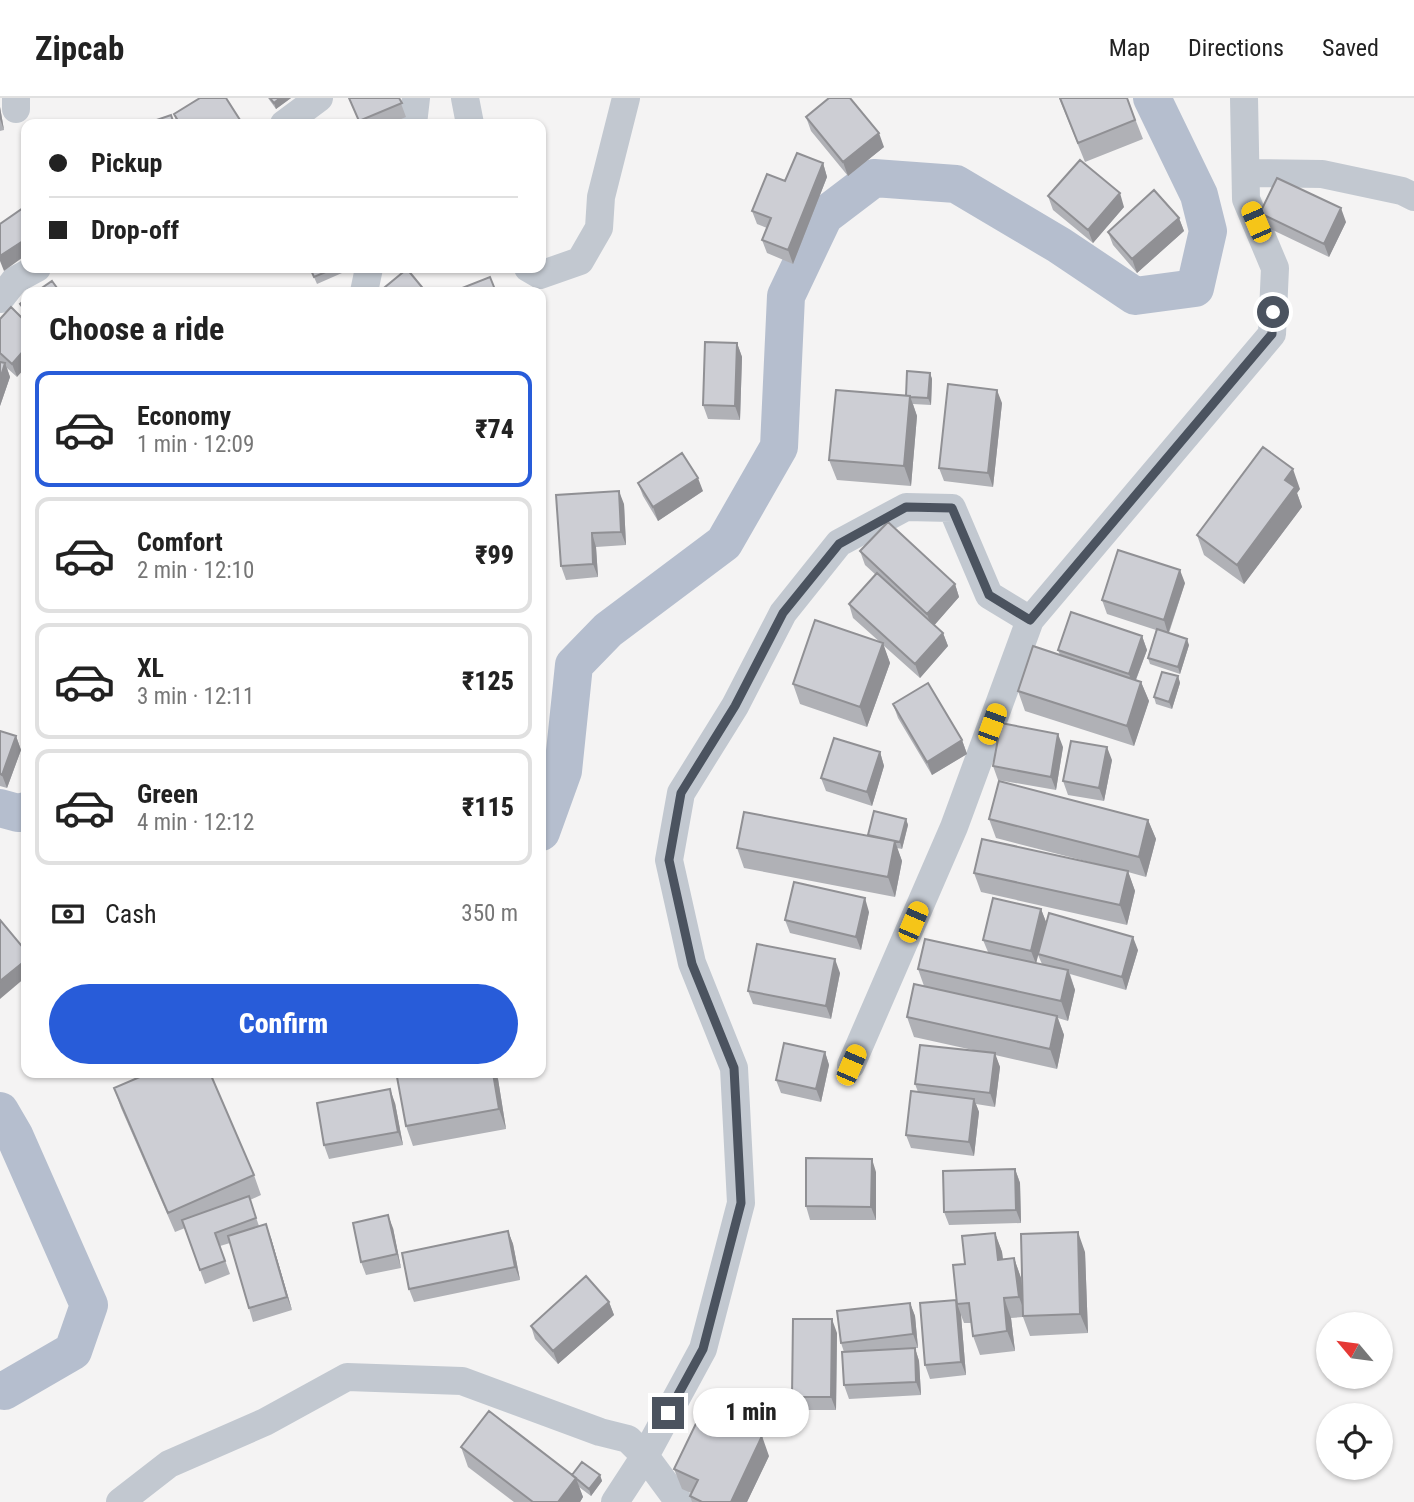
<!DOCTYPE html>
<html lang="en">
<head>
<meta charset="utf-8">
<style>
	body { margin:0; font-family:"Roboto Condensed",sans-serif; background:#f6f6f6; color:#222; height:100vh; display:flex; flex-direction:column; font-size:26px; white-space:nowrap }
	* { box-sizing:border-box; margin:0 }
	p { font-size:23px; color:#767676 }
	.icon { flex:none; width:38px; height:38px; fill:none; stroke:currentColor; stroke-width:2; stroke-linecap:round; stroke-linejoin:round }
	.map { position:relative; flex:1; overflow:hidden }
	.drawer { position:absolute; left:21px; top:189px; width:525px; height:791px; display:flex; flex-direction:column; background:#fff; border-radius:14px; box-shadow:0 2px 5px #0004 }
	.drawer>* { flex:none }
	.top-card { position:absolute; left:21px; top:21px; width:525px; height:154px; border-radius:14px; box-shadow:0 2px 5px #0004; display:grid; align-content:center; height:154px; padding:0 28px; background:#fff }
	.needle { width:46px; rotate:299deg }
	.fabs { position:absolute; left:1316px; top:1214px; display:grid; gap:14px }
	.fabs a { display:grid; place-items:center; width:77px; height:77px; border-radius:50%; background:#fff; box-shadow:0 2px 5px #0004; font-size:35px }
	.end { position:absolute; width:32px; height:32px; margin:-16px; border:9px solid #4b535f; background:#fff; box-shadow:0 0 0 4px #fff }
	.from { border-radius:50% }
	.bubble { position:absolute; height:49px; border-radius:24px; background:#fff; box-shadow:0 2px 5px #0004; font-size:23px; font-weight:800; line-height:49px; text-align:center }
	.car { position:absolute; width:21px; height:42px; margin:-21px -10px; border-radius:9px; box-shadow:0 0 5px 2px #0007; background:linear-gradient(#f5c518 24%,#345 0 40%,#f5c518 0 76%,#345 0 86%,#f5c518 0) }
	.top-card b { display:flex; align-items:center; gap:24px; height:66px; font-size:26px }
	.top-card b+b { border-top:2px solid #e0e0e0 }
	.top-card i { width:18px; height:18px; background:#222 }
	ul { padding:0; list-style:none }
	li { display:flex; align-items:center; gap:21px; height:116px; margin:0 14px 10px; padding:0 14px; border:4px solid #e0e0e0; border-radius:14px }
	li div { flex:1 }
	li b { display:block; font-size:26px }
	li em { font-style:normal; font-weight:800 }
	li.selected { border-color:#285cd9 }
	li>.icon { width:63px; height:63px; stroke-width:1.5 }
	h2 { padding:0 28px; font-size:32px; line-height:84px }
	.pay { display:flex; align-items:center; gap:18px; height:77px; padding:0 28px; font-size:26px }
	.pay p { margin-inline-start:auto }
	.cta { display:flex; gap:14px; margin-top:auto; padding:14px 28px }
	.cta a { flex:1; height:80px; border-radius:42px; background:#285cd9; color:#fff; font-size:28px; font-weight:800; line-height:80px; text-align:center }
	header { display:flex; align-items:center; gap:42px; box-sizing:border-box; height:98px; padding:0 35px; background:#fff; border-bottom:2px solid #e0e0e0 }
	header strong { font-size:33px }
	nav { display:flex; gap:38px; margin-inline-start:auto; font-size:24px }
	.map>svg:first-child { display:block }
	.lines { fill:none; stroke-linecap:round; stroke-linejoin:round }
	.street { stroke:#c2c8d0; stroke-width:28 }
	.primary { stroke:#b5bece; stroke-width:38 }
	.wall { fill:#b0b1b6; fill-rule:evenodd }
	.shaded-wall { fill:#909094 }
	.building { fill:#cdced4; stroke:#909094; stroke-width:2 }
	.route { stroke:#4b535f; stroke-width:9 }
</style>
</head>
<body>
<header>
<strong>Zipcab</strong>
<nav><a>Map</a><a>Directions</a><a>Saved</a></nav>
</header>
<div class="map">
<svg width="1414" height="1404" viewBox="0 0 1414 1404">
	<rect width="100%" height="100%" fill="#f4f3f3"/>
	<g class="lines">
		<!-- street -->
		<path class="street" d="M16,0V11
			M465,0L470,26
			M284,26L319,0
			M413,26L416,0
			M1246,75L1322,76L1402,93L1414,99
			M528,170L540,177L580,163L599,130L601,99L626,0
			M364,194L369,170
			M0,201L15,182L37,170
			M851,967L954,729L1030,522
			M120,1404L169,1366L265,1324L347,1279L462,1283L600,1334L628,1341L645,1358L679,1404
			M615,1404L645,1358L703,1251L741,1105L734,970L692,865L669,762L681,695L735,608L783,515L839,445L906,409L952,410L989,497L1030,522L1272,236L1275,170L1246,101L1244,0"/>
		<!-- primary -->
		<path class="primary" d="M0,710L18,715L26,713
			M541,734L563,673L574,567L608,532L724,445L779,349L786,198L824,118L874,80L956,86L1059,147L1135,198L1195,190L1208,133L1199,97L1152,0
			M0,1013L14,1037L89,1207L73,1253L4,1293L0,1292"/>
	</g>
	<!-- wall -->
	<path class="wall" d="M268,0H291L276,11Z
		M349,0H399L406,19L389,26H360Z
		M1059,0H1127L1143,41L1085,64Z
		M0,9L4,32L0,33Z
		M174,16L240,22L241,26H177Z
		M806,19L884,49L848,78L811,33Z
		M823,65L827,79L793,166L767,155L762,142L767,130L757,126L752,113L785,83Z
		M1048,98L1124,109L1093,145L1053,112Z
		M1260,115L1346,124L1329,159L1264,128Z
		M1179,120L1184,133L1137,175L1113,147L1108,134Z
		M310,170H340L342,175L317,186Z
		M26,201V221L20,206Z
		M0,221L17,279L7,270L10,279L0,308Z
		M737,245L742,259L740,322L708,321L703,307Z
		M930,275L932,281L931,307L913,306L917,318L911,388L837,382L829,362L906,298Z
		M1002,305L993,389L944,383L939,370Z
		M638,385L703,393L658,423L643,398Z
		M1300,391L1297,395L1302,409L1244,486L1204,457L1197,437Z
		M556,397L624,406L626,447L596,449L598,479L566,482L561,468Z
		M860,453L955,486L959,499L934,527L943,535L948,548L920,580L883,547L890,565L867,629L800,606L793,586L881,545L853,520L849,506L876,477L865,467Z
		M1185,485L1169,535L1189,547L1180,576L1150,566L1148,560L1156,532L1107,516L1102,502Z
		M1142,538L1147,552L1136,582L1141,584L1149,603L1134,648L1025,613L1018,593L1060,557L1058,552Z
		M1178,578L1180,585L1172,611L1156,606L1154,599Z
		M893,606L962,642L967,656L932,677L898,620Z
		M0,633L16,638L21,652L7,690L0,688Z
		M1063,649L1056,692L998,682L993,668Z
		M880,654L884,668L872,708L826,693L821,680Z
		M1112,662L1104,703L1068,697L1063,683Z
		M906,721L908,727L902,751L897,750L902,763L895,799L744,770L737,750L869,738L868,737Z
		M989,721L1148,722L1156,741L1146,779L1128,774L1135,793L1127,827L981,794L974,775L1097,766L996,740Z
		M1041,811L1046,824L1042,840L1138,852L1126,892L1070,876L1075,892L1068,923L1058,920L1064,937L1057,971L995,957L1000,969L995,1009L976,1006L979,1014L974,1058L911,1050L906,1037L918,994L915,986L982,954L914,939L907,919L924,888L918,871L988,854L983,842ZM1038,857L1042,866L1036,865Z
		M869,814L861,852L790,835L785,822Z
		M840,875L831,921L753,906L748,893Z
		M825,954L829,967L821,1004L781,995L776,982Z
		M419,975H495L498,981L506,1031L413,1048L406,1028Z
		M114,990L254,1077L261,1097L250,1102L259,1128L271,1140L292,1212L253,1224L230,1145L220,1148L230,1176L205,1186L185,1130L175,1134L121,1010Z
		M395,1005L403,1047L329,1061L324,1047Z
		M1015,1071L1020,1085L1021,1125L949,1127L944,1114Z
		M876,1074V1122H810L806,1108Z
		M393,1130L401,1170L366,1177L361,1164Z
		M508,1133L513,1146L520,1182L414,1204L409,1191Z
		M995,1135L1002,1154L1003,1161L1014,1160L1021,1180L1022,1190L1085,1154L1088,1235L1030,1238L1023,1219L1011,1220L1015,1253L980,1257L973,1238L971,1225H964L961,1217L966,1277L930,1281L925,1267L956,1202L965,1166Z
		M609,1204L614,1217L558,1266L535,1241L531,1228Z
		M910,1205L915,1218L918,1250H915L919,1263L921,1297L849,1301L844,1287V1254L841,1245Z
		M837,1235L836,1312H797L792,1299Z
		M461,1349L572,1377H600L602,1383L591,1398L579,1389L583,1399L580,1404H514L468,1369Z
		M769,1358L747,1404H692L690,1398L691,1395L682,1391L674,1371Z"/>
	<!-- shaded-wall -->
	<path class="shaded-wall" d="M280,0H291L276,11L274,5Z
		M0,9L4,32L0,21Z
		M879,35L884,49L848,78L843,64Z
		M823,65L827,79L793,166L788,152Z
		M1120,95L1124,109L1093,145L1088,132Z
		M1341,110L1346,124L1329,159L1324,146Z
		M1179,120L1184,133L1137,175L1132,161Z
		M26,141V157L4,173L0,163V158Z
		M737,245L742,259L740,322L735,308Z
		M26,250V269L17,279L12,266Z
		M5,265L10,279L0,308V281Z
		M930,275L932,281L931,307L928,300Z
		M997,292L1002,305L993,389L988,375Z
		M910,298L917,318L911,388L904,368Z
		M1293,371L1300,391L1297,395L1302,409L1244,486L1237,467L1285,382Z
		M698,380L703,393L658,423L653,409Z
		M619,393L624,406L626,447L621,434Z
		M592,435L596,449L598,479L593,466Z
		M1180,472L1185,485L1168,536L1164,522Z
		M955,486L959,499L932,530L927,516Z
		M943,535L948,548L920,580L915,566Z
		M1142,538L1147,552L1133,589L1129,576Z
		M1187,541L1189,547L1180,576L1178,569Z
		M883,545L890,565L867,629L860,609Z
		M1178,578L1180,585L1172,611L1169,604Z
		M1141,584L1149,603L1134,648L1127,628Z
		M1058,636L1063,649L1056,692L1051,679Z
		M16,638L21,652L7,690L2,677Z
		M962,642L967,656L932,677L927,664Z
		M1107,649L1112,662L1104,703L1099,690Z
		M880,654L884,668L872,708L867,694Z
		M906,721L908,727L902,751L900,744Z
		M1148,722L1156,741L1146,779L1139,759Z
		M895,743L902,763L895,799L888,779Z
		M1128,773L1135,793L1127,827L1120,807Z
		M865,800L869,814L861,852L856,839Z
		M1041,811L1046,824L1036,866L1031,853Z
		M1133,839L1138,852L1126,892L1122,879Z
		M835,861L840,875L831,921L826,908Z
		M26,862V879L0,901V883Z
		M1068,872L1075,892L1068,923L1061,903Z
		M1057,918L1064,937L1057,971L1050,951Z
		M825,954L829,967L821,1004L816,991Z
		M995,955L1000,969L995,1009L990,995Z
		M493,975H495L498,981L506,1031L499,1011Z
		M390,991L395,1005L403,1047L398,1034Z
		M974,1001L979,1014L974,1058L969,1044Z
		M872,1061L876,1074V1122L871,1109Z
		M1015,1071L1020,1085L1021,1125L1016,1112Z
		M388,1117L393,1130L401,1170L397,1156Z
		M266,1126L271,1140L292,1212L287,1199Z
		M508,1133L513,1146L520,1182L515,1169Z
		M1078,1134L1085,1154L1088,1235L1080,1216Z
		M995,1135L1002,1154L1005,1181L998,1162Z
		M1014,1160L1021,1180L1026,1218L1019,1199Z
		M1004,1200L1011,1220L1015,1253L1007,1233Z
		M956,1202L961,1217L966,1277L961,1264Z
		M609,1204L614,1217L558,1266L553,1253Z
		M910,1205L915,1218L918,1250L913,1236Z
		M832,1221L837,1235L836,1312L831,1299Z
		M915,1250L919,1263L921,1297L916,1284Z
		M762,1338L769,1358L747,1404H731Z
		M600,1377L602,1383L591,1398L589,1391Z
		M576,1380L583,1399L580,1404H558Z"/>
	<!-- building -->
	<path class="building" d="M200,0H226L240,22L233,26H180L174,16Z
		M270,0H280L274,5Z
		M349,0H399L402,5L359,23Z
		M829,0H850L879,35L843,64L806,19Z
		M1060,0H1127L1135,22L1078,45Z
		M171,17L174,26H145Z
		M797,55L823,65L788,152L762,142L771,120L752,113L767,76L785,83Z
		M1080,62L1120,95L1088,132L1048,98Z
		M1277,80L1341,110L1324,146L1260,115Z
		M1154,92L1179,120L1132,161L1108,134Z
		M26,108V141L0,158V126Z
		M310,170H335L314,179Z
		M407,171L426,194H379Z
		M490,179L496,194H458L457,192Z
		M52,183L60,194H36Z
		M26,201V214L20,206Z
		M11,209L26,224V250L12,266L0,255V221Z
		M705,244L737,245L735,308L703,307Z
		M0,264L5,265L0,281Z
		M907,273L930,275L928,300L910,299V298H906Z
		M948,286L997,292L988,375L939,370Z
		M836,292L910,298L904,368L829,362Z
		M1263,349L1293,371L1285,382L1295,389L1237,467L1197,437Z
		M682,355L698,380L653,409L638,385Z
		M619,393L621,434L592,435L593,466L561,468L556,397Z
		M888,424L955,486L927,516L860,453Z
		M1118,452L1180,472L1164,522L1102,502Z
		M877,475L943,535L915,566L849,506Z
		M1071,514L1142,538L1129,576L1058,552Z
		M815,522L883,545L860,609L793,586Z
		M1157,531L1187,541L1178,569L1148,560Z
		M1033,548L1141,584L1127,628L1018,593Z
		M1162,574L1178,578L1169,604L1154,599Z
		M928,585L962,642L927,664L893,606Z
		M1001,625L1058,636L1051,679L993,668Z
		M0,633L16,638L2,677L0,676Z
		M834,640L880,654L867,694L821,680Z
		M1071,643L1107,649L1099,690L1063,683Z
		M999,683L1148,722L1139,759L989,721Z
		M874,713L906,721L900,744L868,737Z
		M744,714L895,743L888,779L737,750Z
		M982,741L1128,773L1120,807L974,775Z
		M794,784L865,800L856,839L785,822Z
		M993,800L1041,811L1031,853L983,842Z
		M1049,815L1133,839L1122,879L1038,856Z
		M0,822L26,853V862L0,883Z
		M925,841L1068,872L1061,903L918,871Z
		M757,846L835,861L826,908L748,893Z
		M914,886L1057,918L1050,951L907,919Z
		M784,945L825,954L816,991L776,982Z
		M920,947L995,955L990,995L915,986Z
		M149,975H210L254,1077L168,1115L114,990Z
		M419,975H493L499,1011L406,1028L397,979Z
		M390,991L398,1034L324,1047L317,1005Z
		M911,993L974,1001L969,1044L906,1037Z
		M806,1060L872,1061L871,1109L806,1108Z
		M1015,1071L1016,1112L944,1114L943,1073Z
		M249,1098L256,1120L215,1135L225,1163L200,1172L182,1122Z
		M388,1117L397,1156L361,1164L353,1125Z
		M266,1126L287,1199L249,1210L228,1138Z
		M508,1133L515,1169L409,1191L402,1155Z
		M1078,1134L1080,1216L1023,1218L1021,1136Z
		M995,1135L998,1162L1014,1160L1019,1199L1004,1200L1007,1233L973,1238L969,1205L957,1206L953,1167L965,1166L962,1138Z
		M586,1178L609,1204L553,1253L531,1228Z
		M956,1202L961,1264L925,1267L920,1205Z
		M910,1205L913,1236L841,1245L837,1213Z
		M793,1221H832L831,1299H792Z
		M915,1250L916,1284L844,1287L842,1254Z
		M703,1311L762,1338L731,1404H702L690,1398L698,1382L674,1371Z
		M489,1313L576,1380L558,1404H533L461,1349Z
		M582,1364L600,1377L589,1391L572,1377Z"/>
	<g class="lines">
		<!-- route -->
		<path class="route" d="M668,1315L703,1251L741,1105L734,970L692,866L669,762L681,695L735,608L783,515L839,446L906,409L952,410L989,497L1030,522L1272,236L1273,214"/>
	</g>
</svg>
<div class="fabs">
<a><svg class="needle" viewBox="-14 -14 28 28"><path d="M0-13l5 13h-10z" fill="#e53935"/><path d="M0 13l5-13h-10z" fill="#767676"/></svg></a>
<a><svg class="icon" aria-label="locate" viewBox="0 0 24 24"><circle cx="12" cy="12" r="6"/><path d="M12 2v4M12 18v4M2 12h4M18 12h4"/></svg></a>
</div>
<i class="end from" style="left:1273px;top:214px"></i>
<i class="end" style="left:668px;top:1315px"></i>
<div class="bubble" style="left:693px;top:1290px;width:116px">1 min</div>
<i class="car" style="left:1256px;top:124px;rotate:337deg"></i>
<i class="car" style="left:992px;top:626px;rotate:20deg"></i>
<i class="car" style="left:913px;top:824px;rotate:23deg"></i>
<i class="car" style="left:851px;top:967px;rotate:23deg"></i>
<div class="top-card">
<b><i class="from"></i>Pickup</b>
<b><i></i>Drop-off</b>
</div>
<section class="drawer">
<h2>Choose a ride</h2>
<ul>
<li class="selected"><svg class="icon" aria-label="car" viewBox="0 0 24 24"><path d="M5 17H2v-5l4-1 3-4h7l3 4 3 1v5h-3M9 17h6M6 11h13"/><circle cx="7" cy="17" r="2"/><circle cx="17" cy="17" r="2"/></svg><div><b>Economy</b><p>1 min · 12:09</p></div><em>₹74</em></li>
<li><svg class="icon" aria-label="car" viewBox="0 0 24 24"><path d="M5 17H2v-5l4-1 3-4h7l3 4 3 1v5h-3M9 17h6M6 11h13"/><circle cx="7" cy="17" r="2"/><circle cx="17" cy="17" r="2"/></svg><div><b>Comfort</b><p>2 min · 12:10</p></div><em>₹99</em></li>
<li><svg class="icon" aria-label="car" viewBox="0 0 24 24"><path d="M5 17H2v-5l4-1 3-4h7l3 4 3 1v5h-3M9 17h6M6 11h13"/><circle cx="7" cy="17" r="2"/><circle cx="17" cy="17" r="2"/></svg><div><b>XL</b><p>3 min · 12:11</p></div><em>₹125</em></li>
<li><svg class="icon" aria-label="car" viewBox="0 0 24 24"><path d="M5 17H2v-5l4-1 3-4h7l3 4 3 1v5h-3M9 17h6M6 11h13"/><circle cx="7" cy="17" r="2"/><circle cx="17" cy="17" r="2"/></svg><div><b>Green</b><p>4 min · 12:12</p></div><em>₹115</em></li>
</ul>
<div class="pay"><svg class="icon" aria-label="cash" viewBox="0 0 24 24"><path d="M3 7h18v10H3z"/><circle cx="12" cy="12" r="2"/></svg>Cash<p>350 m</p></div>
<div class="cta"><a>Confirm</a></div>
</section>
</div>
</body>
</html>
